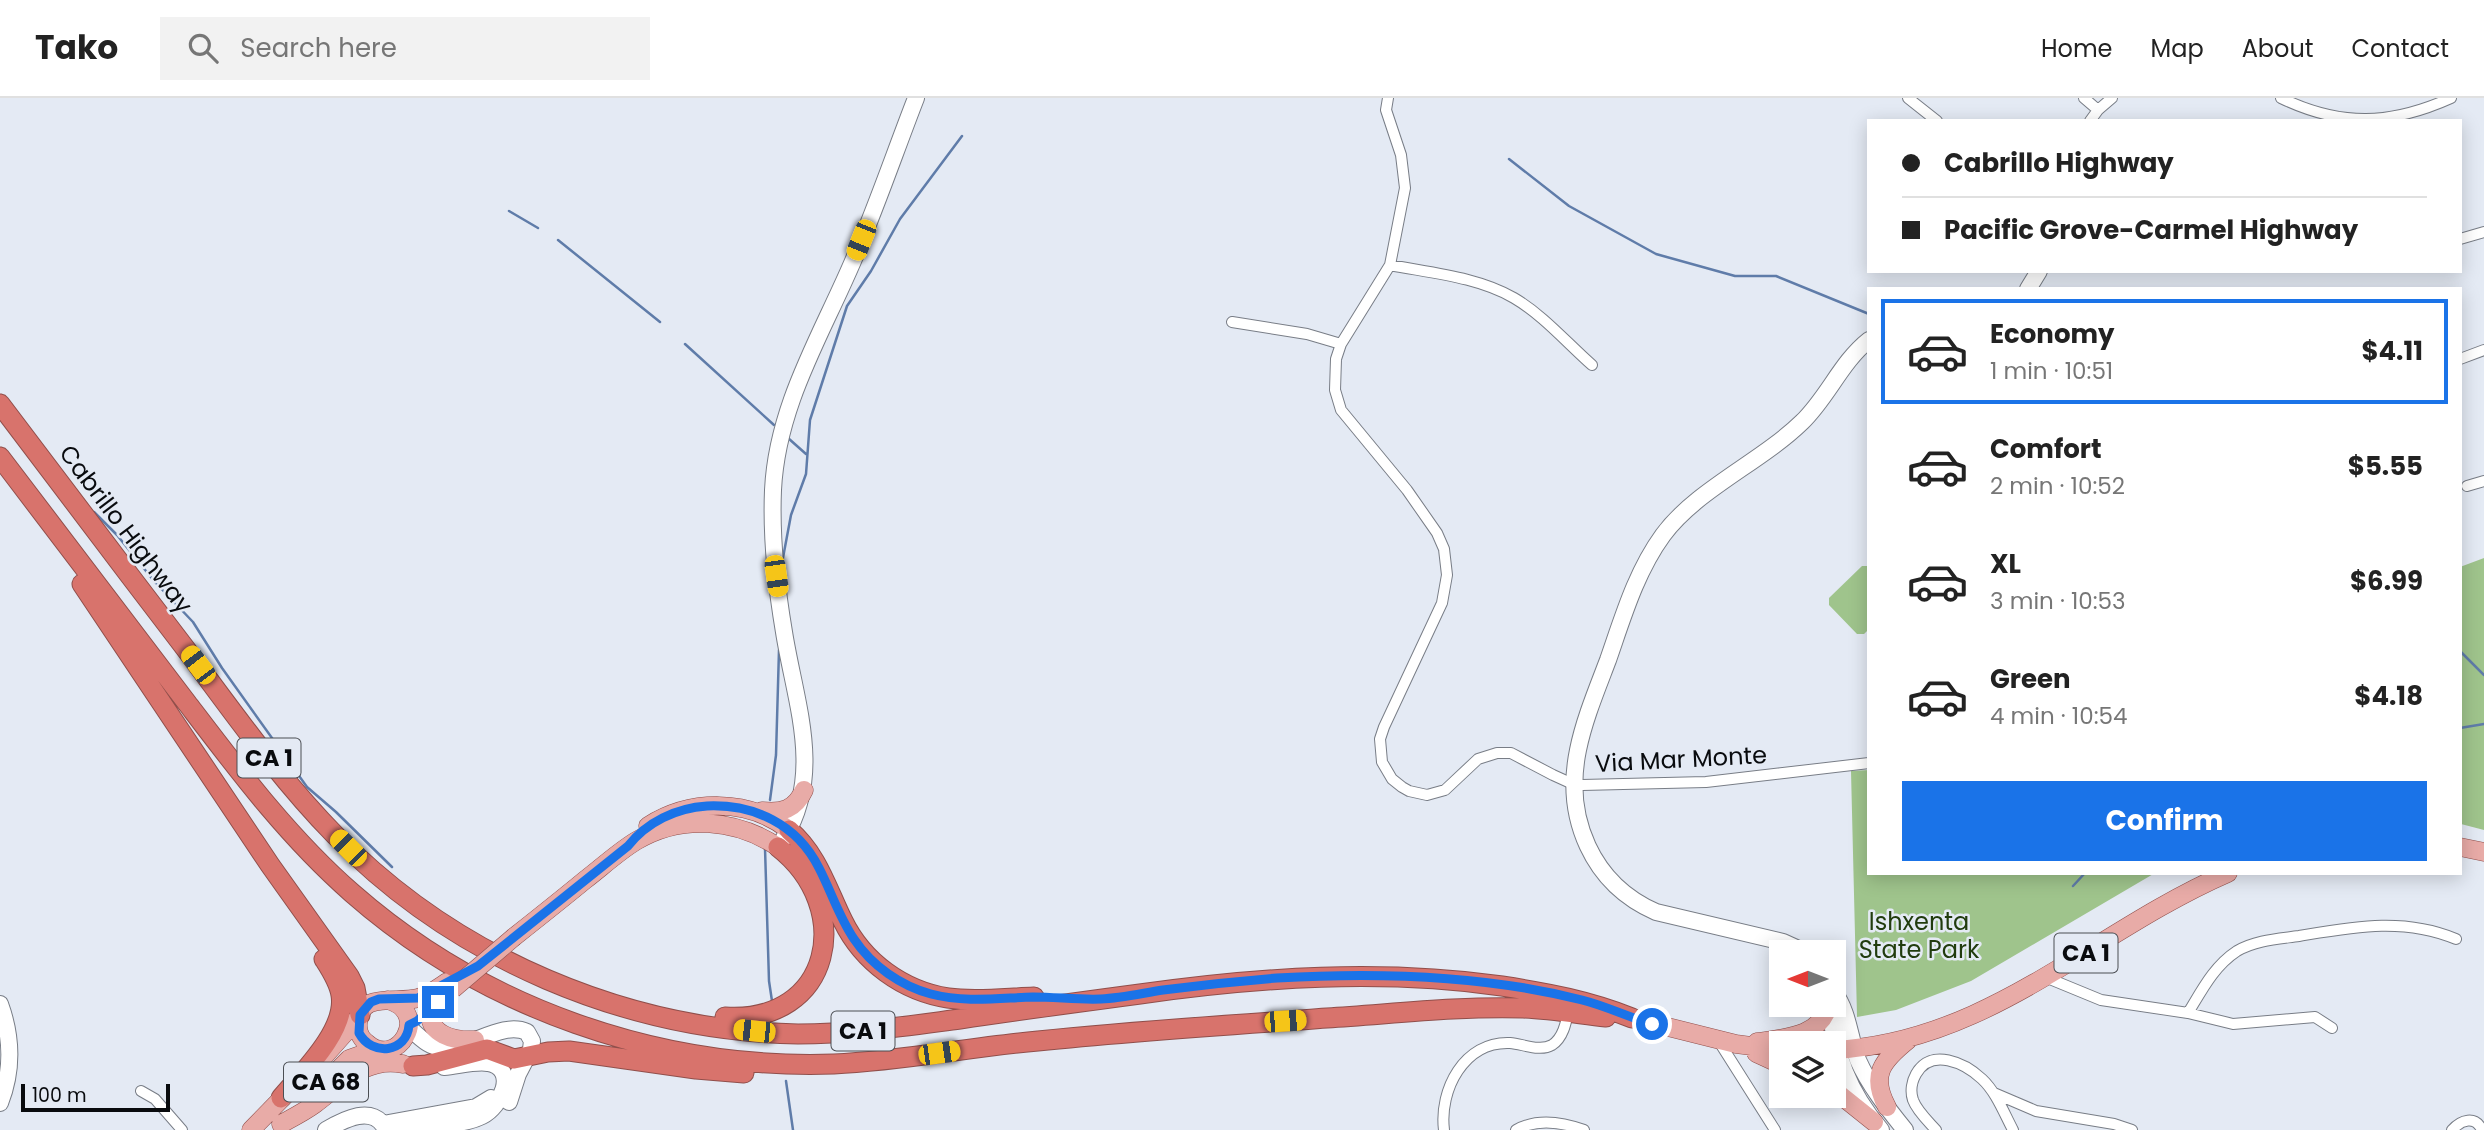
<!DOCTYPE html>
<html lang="en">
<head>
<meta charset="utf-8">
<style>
	body { margin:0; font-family:Poppins,sans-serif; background:#f2f2f2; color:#222; height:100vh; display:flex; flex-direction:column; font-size:26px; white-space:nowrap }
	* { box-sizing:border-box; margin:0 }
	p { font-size:23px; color:#767676 }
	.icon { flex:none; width:38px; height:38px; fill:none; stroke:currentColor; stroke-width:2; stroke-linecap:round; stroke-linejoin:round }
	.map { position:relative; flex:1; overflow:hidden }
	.side { position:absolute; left:1867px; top:189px; width:595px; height:588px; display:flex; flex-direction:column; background:#fff; border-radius:0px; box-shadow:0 4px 18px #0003 }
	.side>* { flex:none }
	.hud { position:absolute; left:1867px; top:21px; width:595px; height:154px; border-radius:0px; box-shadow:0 4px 18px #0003; display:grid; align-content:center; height:154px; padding:0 35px; background:#fff }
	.needle { width:46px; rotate:270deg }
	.controls { position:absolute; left:1769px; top:842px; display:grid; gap:14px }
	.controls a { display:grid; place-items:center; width:77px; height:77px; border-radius:0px; background:#fff; box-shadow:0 4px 18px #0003; font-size:35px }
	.scale { position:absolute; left:21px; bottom:18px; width:149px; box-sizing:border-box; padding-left:7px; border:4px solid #090b0e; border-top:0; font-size:19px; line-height:24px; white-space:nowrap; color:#090b0e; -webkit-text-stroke:5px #e4eaf4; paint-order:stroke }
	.end { position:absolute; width:32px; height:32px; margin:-16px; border:9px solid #1a73e8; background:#fff; box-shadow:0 0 0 4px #fff }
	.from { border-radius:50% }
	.car { position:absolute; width:21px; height:42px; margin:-21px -10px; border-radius:9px; box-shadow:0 0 5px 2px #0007; background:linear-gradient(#f5c518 24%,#345 0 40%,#f5c518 0 76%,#345 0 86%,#f5c518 0) }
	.hud b { display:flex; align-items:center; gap:24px; height:66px; font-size:26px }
	.hud b+b { border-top:2px solid #e0e0e0 }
	.hud i { width:18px; height:18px; background:#222 }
	ul { padding:12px 0 0; list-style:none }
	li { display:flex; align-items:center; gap:21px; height:105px; margin:0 14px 10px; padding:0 21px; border:4px solid transparent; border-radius:0px }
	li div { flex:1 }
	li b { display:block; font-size:26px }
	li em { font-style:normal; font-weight:700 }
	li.active { border-color:#1a73e8 }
	li>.icon { width:63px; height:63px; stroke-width:1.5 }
	.primary-button { display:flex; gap:14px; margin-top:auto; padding:14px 35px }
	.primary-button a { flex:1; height:80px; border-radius:0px; background:#1a73e8; color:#fff; font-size:28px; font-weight:700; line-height:80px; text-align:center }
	header { display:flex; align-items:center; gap:42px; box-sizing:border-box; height:98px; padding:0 35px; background:#fff; border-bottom:2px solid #e0e0e0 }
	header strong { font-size:33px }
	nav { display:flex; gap:38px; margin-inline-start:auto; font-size:24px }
	.search { width:490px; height:63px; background:#f2f2f2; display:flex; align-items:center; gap:18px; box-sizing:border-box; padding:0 24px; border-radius:0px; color:#767676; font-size:26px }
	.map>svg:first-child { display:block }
	.green { fill:#9fc48c }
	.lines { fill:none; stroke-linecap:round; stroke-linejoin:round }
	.stream { stroke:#5f7ca9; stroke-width:2.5 }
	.street-casing { stroke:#787d86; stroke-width:12 }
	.secondary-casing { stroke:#787d86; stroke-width:18 }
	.primary-casing { stroke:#904f4b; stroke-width:19 }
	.highway-casing { stroke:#904f4b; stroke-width:21 }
	.street { stroke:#fff; stroke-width:10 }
	.secondary { stroke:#fff; stroke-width:16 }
	.primary { stroke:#e8aba7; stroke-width:18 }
	.highway { stroke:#d8736c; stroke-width:19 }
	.primary-bridge-casing { stroke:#904f4b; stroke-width:19; stroke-linecap:butt }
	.primary-bridge { stroke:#e8aba7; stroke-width:18 }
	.route { stroke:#1a73e8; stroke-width:9 }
	.labels { text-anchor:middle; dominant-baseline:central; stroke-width:5; stroke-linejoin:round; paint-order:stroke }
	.shield { fill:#e4eaf4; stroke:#4b4e53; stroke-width:2 }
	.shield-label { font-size:23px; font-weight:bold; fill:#090b0e }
	.street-label { font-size:24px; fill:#090b0e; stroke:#e4eaf4 }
	.park-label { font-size:24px; fill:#213c0e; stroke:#e4eaf4 }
</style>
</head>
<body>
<header>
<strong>Tako</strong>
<div class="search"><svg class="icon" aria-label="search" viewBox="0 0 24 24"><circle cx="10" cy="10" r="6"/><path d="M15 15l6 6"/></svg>Search here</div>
<nav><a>Home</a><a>Map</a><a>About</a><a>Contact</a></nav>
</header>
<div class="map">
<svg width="2484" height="1032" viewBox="0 0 2484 1032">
	<rect width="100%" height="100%" fill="#e4eaf4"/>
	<!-- green -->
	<path class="green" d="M2484,460V732L2461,726L2460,469Z
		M1862,468H1869V531L1864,536H1857L1829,507V500Z
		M1869,672V775H2155L1971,883L1896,912L1857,919L1851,673Z"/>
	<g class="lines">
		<!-- stream -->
		<path class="stream" d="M1509,61L1569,108L1656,156L1735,178H1776L1869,216
			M509,113L538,130
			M558,142L660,224
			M685,246L774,327
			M788,340L806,356
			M94,414L117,437L154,483L193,524L222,570L307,689L336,714L392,769
			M782,465L791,417L806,376L810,322L847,208L871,173L900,121L962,38
			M2460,553L2484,577
			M2460,630L2484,626
			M770,702L776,657L779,552
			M765,750L769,883L772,903
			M2073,788L2085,775
			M786,983L793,1032"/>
		<!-- street casing -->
		<g class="street-casing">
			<path id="street" d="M1388,0L1386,12L1401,57L1405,90L1390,167L1341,246L1336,261L1335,292L1341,312L1407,392L1437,435L1444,451L1447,477L1442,505L1384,629L1380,641L1382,664L1392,681L1402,689L1409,693L1427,697L1445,692L1478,661L1497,655H1511L1553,677L1575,687H1582L1706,684L1869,665
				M1908,0L1937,23
				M2084,0L2098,12
				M2281,0C2341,29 2391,27 2451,0
				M2090,23L2098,12L2112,0
				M2460,141L2484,134
				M1390,167C1431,175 1478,179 1514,200C1543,217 1567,245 1592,267
				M1232,224L1307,236L1341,246
				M2460,261L2484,252
				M2467,388L2484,383
				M2045,879L2101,902L2188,915L2233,926L2315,919L2332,930
				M2188,915C2202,892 2214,868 2237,853C2256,842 2278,841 2299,838C2353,829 2403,819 2456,841
				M1718,942L1775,1032
				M141,993L155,1001L182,1032
				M1994,995L2036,1013L2114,1026L2132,1032
				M1444,1032C1439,992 1464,943 1510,945C1523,946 1540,954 1552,947C1563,940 1566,925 1568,914
				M1516,1032C1537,1020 1562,1024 1584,1032
				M1936,1032C1928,1023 1917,1013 1913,1002C1910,993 1912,983 1916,976C1931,949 1965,965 1982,981C1996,994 2004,1015 2013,1032
				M2452,1032C2461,1022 2475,1017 2482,1032"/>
		</g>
		<!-- secondary casing -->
		<g class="secondary-casing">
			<path id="secondary" d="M2028,191L2039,173
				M784,740C824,675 795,604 784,534C776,487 771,440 773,392C777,308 821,238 853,163C876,110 895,54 916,0
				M1805,854L1783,844L1656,814C1592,786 1564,720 1578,652C1584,622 1597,591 1608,562C1623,519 1636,474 1663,437C1696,392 1761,364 1802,324C1828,299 1841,264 1869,242
				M1834,894C1849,915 1849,938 1858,962C1869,987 1888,1011 1905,1032
				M0,906C12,939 13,972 0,1005
				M1829,906C1836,958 1847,992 1881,1032
				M409,930C416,935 422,943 431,947C461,960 498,921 527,934L532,943L531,951L518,976L509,1004
				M383,1026L476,1009L491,1000
				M326,1032C343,1022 374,1005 386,1032
				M407,1032C431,1025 460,1029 482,1018C501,1009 519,971 488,965C474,963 458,968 444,969"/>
		</g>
		<!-- primary casing -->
		<g class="primary-casing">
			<path id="primary" d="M762,713C782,715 795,712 804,692
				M648,728C690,701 748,700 789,732
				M2460,749L2484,754
				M514,839C538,820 562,801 585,782C602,769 618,754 636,743C681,716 736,721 778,749
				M388,902C432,915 397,971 368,946C362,942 358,935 358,928C357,892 397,906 418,900C429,897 438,890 447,884
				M430,911C427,937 454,943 475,942
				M1632,920L1736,946L1782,952
				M1757,944C1785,940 1821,939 1829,906
				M1834,952C1990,944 2092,834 2228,775
				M1756,955L1782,967
				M320,963L359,919
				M320,990L349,961L377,951
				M1834,992L1874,1024
				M1887,1009C1870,977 1882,963 1908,942
				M281,1026C292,1020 304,1014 315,1006C342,986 366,958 403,966
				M251,1032L292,990"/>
		</g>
		<!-- highway casing -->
		<g class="highway-casing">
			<path id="highway" d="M0,306C62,388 123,469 185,550C233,614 279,680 335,737C455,860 626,933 798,936C853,936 906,928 960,921C1020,912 1080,904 1140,896C1260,879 1382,871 1502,888C1548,895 1590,903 1632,920
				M0,359C62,441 124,523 187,605C238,672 288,739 352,795C483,910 659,972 834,966C902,963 970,949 1038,943C1134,933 1230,927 1327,920C1392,916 1458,908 1523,910C1551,911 1579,916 1606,919
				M82,486L270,767L349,878L355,890L360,917
				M789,732C818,757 827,791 843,823C863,864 903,893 948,900C976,904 1005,900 1034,899
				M725,919C832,926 856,810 778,749
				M413,968L427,967L487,951L514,961L548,954L569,953L696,971L744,975
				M281,1000C302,975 347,932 341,897C339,884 331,872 324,861"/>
		</g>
		<!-- street -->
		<use href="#street" class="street"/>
		<!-- secondary -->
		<use href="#secondary" class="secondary"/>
		<!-- primary -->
		<use href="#primary" class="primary"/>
		<!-- highway -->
		<use href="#highway" class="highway"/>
		<!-- primary-bridge casing -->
		<g class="primary-bridge-casing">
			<path id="primary-bridge" d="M453,891L514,839"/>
		</g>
		<!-- primary-bridge -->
		<use href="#primary-bridge" class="primary-bridge"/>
	</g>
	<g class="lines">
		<!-- route -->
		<path class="route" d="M438,904L417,923L409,927C407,955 372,959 359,935L360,917L371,904L379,901L418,900L478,868L628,748C647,724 676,710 707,708C754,706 797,726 819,770C831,793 839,819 854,841C872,868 901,888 931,896C965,905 999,900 1033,899C1056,899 1079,902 1101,901C1122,900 1143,895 1163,892C1201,887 1239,883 1277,880C1377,874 1484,877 1582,902C1606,908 1628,919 1652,926"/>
	</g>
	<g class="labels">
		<!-- shield labels -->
		<g class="shield">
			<rect x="237.5" y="640.5" width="63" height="39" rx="5"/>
			<rect x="2054.5" y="835.5" width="63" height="39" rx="5"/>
			<rect x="831.5" y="913.5" width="63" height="39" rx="5"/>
			<rect x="284" y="964.5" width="84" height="39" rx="5"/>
		</g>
		<g class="shield-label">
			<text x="269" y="660">CA 1</text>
			<text x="2086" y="855">CA 1</text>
			<text x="863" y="933">CA 1</text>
			<text x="326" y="984">CA 68</text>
		</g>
		<!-- street labels -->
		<g class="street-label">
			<text transform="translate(126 431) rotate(53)">Cabrillo Highway</text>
			<text transform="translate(1681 661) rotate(-3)">Via Mar Monte</text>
		</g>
		<!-- park labels -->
		<g class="park-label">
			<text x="1919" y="823">Ishxenta<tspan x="1919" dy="28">State Park</tspan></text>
		</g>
	</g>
</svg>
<div class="controls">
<a><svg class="needle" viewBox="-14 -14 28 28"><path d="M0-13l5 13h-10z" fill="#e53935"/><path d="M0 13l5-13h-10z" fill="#767676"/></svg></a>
<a><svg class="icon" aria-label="layers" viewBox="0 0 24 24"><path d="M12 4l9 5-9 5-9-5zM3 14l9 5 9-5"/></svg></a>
</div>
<div class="scale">100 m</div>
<i class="end from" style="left:1652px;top:926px"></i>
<i class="end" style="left:438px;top:904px"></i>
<i class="car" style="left:861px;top:142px;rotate:202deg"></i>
<i class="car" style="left:776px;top:478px;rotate:172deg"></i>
<i class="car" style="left:198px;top:567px;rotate:323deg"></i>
<i class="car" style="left:348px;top:750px;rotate:315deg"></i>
<i class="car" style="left:1285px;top:923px;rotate:86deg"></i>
<i class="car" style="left:754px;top:933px;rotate:276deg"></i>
<i class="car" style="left:939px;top:955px;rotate:82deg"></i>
<div class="hud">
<b><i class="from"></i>Cabrillo Highway</b>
<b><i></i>Pacific Grove-Carmel Highway</b>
</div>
<section class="side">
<ul>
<li class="active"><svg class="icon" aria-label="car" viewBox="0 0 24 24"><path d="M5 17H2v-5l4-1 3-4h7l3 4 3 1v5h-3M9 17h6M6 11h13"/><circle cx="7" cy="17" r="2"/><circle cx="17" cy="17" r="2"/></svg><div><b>Economy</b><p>1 min · 10:51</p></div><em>$4.11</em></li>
<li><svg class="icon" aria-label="car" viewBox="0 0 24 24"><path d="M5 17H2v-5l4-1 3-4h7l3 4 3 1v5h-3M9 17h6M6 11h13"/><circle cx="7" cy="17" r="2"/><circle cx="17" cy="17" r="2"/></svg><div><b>Comfort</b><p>2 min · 10:52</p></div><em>$5.55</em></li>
<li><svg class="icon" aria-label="car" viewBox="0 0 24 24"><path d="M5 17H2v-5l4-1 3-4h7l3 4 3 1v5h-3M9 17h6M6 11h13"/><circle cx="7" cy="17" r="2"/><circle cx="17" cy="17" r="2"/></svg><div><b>XL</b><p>3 min · 10:53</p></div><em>$6.99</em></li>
<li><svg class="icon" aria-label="car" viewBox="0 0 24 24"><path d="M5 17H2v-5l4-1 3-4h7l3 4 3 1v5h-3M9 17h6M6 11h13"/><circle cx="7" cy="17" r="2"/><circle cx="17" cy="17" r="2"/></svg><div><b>Green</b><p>4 min · 10:54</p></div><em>$4.18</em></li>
</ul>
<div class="primary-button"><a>Confirm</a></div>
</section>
</div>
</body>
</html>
